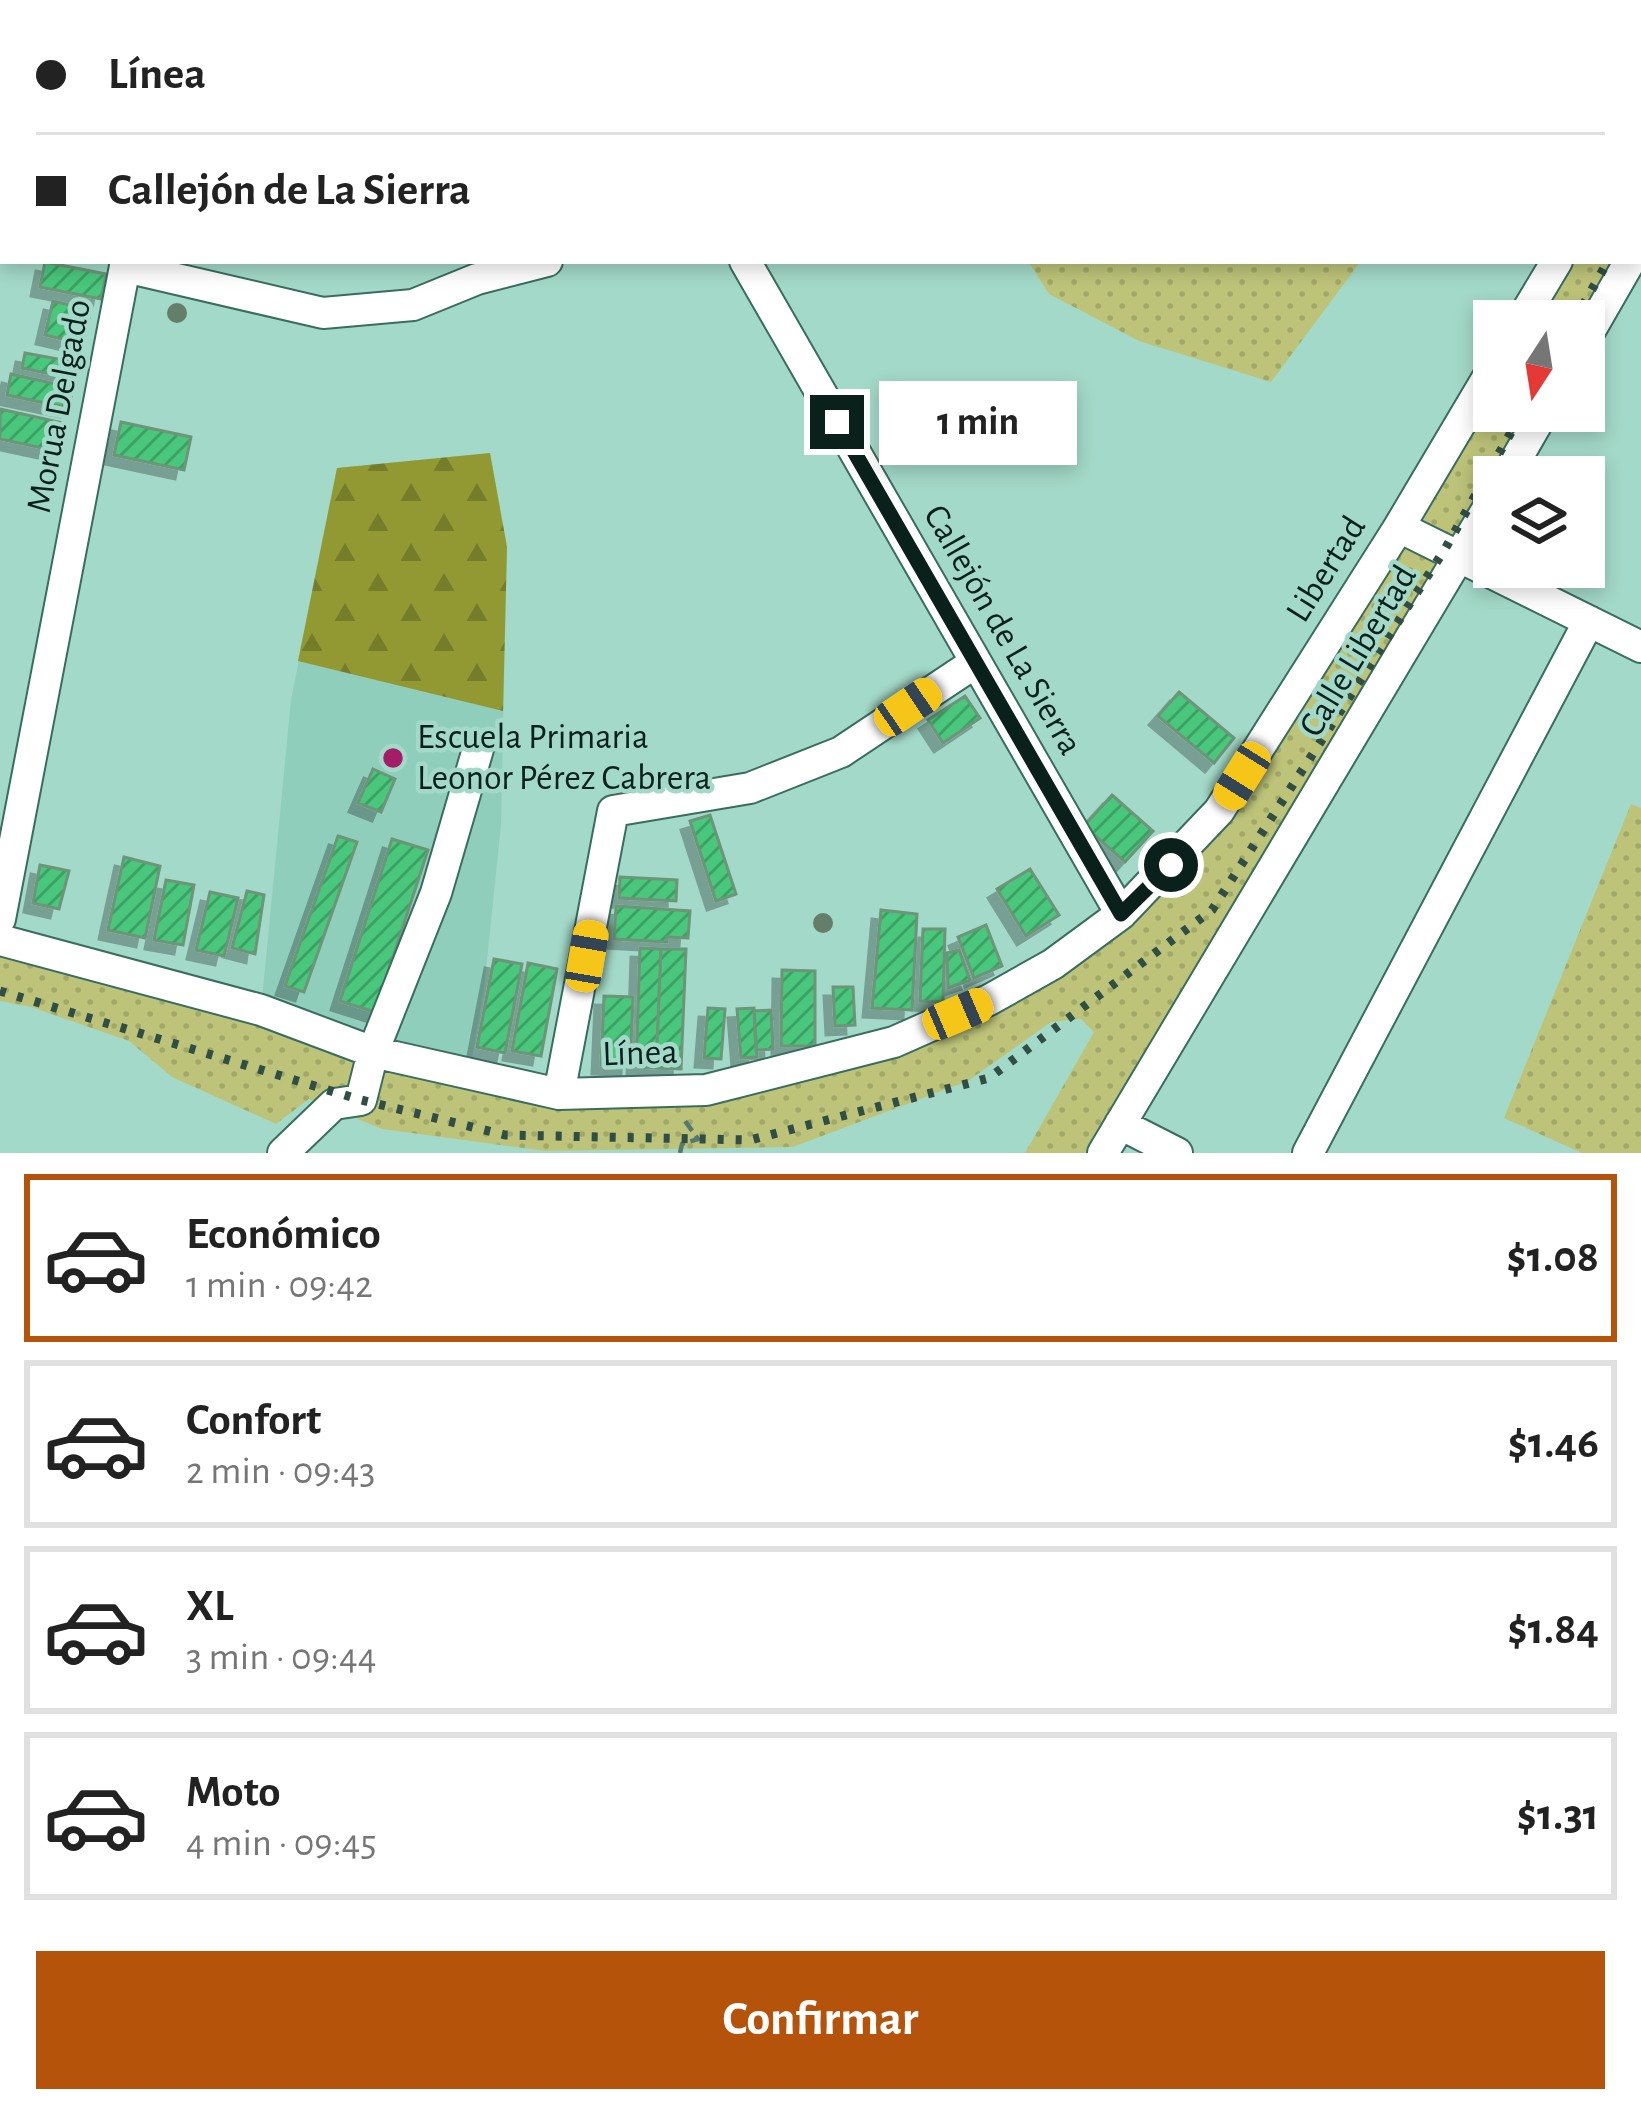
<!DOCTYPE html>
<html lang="es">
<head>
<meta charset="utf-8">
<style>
	body { margin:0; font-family:"Alegreya Sans",sans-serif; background:#f6f6f6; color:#222; height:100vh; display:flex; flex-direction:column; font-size:45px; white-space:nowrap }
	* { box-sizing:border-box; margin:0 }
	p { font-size:39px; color:#767676 }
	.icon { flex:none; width:66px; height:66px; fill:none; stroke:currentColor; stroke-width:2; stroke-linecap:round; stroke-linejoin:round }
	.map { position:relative; height:1153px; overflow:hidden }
	.details { display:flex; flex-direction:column; background:#fff; flex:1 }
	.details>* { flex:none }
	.guide { position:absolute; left:0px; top:0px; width:1641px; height:264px; box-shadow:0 6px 18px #0003; display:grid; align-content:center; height:264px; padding:0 36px; background:#fff }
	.needle { width:78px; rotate:192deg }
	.tools { position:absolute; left:1473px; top:300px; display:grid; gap:24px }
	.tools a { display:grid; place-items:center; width:132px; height:132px; border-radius:0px; background:#fff; box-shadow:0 6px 18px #0003; font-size:60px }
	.end { position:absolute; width:54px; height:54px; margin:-27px; border:15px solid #0a201a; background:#fff; box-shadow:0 0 0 6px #fff }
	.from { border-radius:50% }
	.bubble { position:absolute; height:84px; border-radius:0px; background:#fff; box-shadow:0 6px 18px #0003; font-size:39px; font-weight:600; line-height:84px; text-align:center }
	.car { position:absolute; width:36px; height:72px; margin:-36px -18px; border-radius:15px; box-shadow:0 0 9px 3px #0007; background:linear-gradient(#f5c518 24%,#345 0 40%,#f5c518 0 76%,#345 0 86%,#f5c518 0) }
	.guide b { display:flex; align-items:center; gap:42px; height:114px; font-size:45px }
	.guide b+b { border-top:3px solid #e0e0e0 }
	.guide i { width:30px; height:30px; background:#222 }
	ul { padding:21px 0 0; list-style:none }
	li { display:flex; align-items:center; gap:36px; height:168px; margin:0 24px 18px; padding:0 12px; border:6px solid #e0e0e0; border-radius:0px }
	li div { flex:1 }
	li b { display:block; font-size:45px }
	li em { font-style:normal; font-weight:600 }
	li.on { border-color:#b45309 }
	li>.icon { width:108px; height:108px; stroke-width:1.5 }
	.cta { display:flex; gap:24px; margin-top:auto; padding:24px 36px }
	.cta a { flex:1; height:138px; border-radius:0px; background:#b45309; color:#fff; font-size:48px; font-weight:600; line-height:138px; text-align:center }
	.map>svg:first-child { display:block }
	.built { fill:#8fcebb }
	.grass { fill:url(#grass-dots) }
	.forest { fill:url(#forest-firs) }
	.building { fill:url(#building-hatch); stroke:#6d9579; stroke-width:3; filter:url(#shadow) }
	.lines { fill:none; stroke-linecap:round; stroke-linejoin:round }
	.minor-casing { stroke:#396d5e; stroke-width:34 }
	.path { stroke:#54796e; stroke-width:4.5; stroke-dasharray:12 6; stroke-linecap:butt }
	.minor { stroke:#fff; stroke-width:30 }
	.rail { stroke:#304e45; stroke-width:9; stroke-dasharray:6 12; stroke-linecap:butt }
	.tree { fill:#657e6a }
	.route { stroke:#0a201a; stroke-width:15 }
	.poi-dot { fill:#a41d67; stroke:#a3d9c8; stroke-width:4.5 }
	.labels { text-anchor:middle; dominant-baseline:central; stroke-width:9; stroke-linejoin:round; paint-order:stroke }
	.street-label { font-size:36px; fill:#0a201a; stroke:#a3d9c8 }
	.poi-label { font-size:36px; fill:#0a201a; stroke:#a3d9c8; text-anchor:start }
</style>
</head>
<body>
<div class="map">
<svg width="1641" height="1153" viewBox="0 0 1641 1153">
	<defs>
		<pattern id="grass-dots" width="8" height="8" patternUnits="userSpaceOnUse" patternTransform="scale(3)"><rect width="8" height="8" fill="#bdc479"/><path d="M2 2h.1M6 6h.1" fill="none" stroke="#a1a868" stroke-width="1.8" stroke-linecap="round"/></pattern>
		<pattern id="forest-firs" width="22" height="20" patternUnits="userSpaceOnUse" patternTransform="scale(3)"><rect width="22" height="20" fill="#929933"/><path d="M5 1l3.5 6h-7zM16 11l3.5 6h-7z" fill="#757c2a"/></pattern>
		<pattern id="building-hatch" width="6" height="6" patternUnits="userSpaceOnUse" patternTransform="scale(3)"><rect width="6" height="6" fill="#4ac77b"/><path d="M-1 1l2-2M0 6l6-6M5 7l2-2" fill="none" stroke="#3ca164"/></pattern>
		<filter id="shadow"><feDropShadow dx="-9" dy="9" stdDeviation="0" flood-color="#0004"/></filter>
	</defs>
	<rect width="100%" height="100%" fill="#a3d9c8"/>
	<!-- built -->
	<path class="built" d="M490,453L507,547L501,825L484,989L469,1074L261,1010L291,700L337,468Z"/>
	<!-- grass -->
	<path class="grass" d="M763,0H1251L1267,3H769Z
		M1028,261H1361L1271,382L1139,341L1049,294Z
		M1557,261H1630L1584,321H1521Z
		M1494,367V411H1544L1103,1153H1025L1094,1032L1081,1019L1051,1022L968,1081L793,1147L545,1151L382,1129L309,1099L276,1124L172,1077L129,1041L31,1007L0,1001V940L559,1094L706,1090L849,1056L1053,964L1171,864Z
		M1631,804L1641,808V1153H1582L1504,1118Z"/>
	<!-- forest -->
	<path class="forest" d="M490,453L507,547L503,711L298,661L337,468Z"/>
	<!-- building -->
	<path class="building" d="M45,262L106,274L101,299L40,287Z
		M53,301L91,310L83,344L45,335Z
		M25,353L74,362L71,378L22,368Z
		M11,374L73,388L69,408L7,395Z
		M0,409L67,424L61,452L0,439Z
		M121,422L191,437L184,470L114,455Z
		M1179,692L1234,738L1214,763L1158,716Z
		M965,696L980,718L943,743L928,720Z
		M373,769L395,779L381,812L358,803Z
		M1112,795L1153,831L1125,862L1084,826Z
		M710,815L736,894L716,901L690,821Z
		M338,836L357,842L304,992L285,986Z
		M392,839L428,850L375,1012L340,1001Z
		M124,857L160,866L145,938L108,930Z
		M40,865L69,871L59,909L33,903Z
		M1030,869L1059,915L1026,936L997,889Z
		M620,877L677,880L676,901L619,898Z
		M166,880L194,885L183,945L154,940Z
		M247,891L264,895L255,954L232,948Z
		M210,892L238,898L224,956L196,950Z
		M616,906L690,911L688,938L667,937V942L614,939Z
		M881,910L917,914L912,1010L872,1008Z
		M986,925L1002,966L974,978L958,937Z
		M923,929H945L943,1002L920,1001Z
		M640,948L661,949L656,1068L636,1067Z
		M661,949H686L681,1069L656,1068Z
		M959,950L970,980L948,988L947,953Z
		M494,959L522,964L505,1053L477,1047Z
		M528,963L557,969L541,1056L512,1051Z
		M782,970L815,971V1046H781Z
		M833,987H853L855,1025L835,1026Z
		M604,996L633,997L630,1066L601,1065Z
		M708,1008L725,1009L721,1059L704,1058Z
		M754,1008L757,1057L741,1058L737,1009Z
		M771,1010L773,1049L756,1050L754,1011Z"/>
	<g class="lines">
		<!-- minor casing -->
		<g class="minor-casing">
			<path id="minor" d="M181,3V0
				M602,3L603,0
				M1638,125L1641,120
				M745,261L1121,914
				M125,267L323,313L413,305L477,279L547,261
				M1521,321L1557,261
				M1584,341L1630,261
				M1506,477L1544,411
				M1399,527L1641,647
				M0,919L126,261
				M0,940L261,1010L373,1052L559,1094L706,1090L894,1042L989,1000L1053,964L1121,914L1219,811L1399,527L1494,367
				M559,1094L613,811L750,788L841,752L976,662
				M1120,1124L1177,1153
				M283,1153L334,1104L361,1100L373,1052L436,893L478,749
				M1103,1153L1494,498
				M1308,1153L1589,621"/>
		</g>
		<!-- path -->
		<path class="path" d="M680,1153L682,1144L698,1139L685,1121"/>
		<!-- minor -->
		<use href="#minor" class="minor"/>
		<!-- rail -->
		<path class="rail" d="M1638,209L1641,204
			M1574,321L1608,261
			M0,991L361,1100L505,1135L750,1140L989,1078L1212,910L1445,549L1523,411"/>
	</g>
	<!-- trees -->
	<g class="tree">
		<circle cx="177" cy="313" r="10"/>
		<circle cx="823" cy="923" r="10"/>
	</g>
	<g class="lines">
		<!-- route -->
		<path class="route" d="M837,422L1121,914L1171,865"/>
	</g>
	<!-- markers -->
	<circle class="poi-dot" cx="393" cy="758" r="12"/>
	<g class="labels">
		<!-- street labels -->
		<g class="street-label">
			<text transform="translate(59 406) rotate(-79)">Morua Delgado</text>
			<text transform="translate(1326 569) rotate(-58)">Libertad</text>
			<text transform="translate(1003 630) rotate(60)">Callejón de La Sierra</text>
			<text transform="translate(1358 651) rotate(-59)">Calle Libertad</text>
			<text transform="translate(640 1053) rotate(-2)">Línea</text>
		</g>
		<!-- poi labels -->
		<g class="poi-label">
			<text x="417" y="737">Escuela Primaria<tspan x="417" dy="41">Leonor Pérez Cabrera</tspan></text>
		</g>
	</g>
</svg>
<div class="tools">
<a><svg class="needle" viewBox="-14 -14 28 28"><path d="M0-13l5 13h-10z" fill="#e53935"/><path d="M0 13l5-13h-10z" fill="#767676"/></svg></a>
<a><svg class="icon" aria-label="layers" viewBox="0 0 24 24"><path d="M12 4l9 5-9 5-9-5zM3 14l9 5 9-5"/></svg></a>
</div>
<i class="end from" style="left:1171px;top:865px"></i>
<i class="end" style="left:837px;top:422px"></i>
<div class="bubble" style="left:879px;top:381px;width:198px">1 min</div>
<i class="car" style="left:908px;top:707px;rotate:56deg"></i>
<i class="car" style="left:1242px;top:776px;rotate:212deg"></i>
<i class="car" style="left:587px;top:956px;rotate:10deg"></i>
<i class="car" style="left:958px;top:1014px;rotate:67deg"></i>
<div class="guide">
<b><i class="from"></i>Línea</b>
<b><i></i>Callejón de La Sierra</b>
</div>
</div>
<section class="details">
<ul>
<li class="on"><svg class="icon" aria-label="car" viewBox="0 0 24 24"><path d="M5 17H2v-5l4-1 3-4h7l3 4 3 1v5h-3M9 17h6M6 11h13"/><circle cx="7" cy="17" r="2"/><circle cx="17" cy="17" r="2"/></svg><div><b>Económico</b><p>1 min · 09:42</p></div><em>$1.08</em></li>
<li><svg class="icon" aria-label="car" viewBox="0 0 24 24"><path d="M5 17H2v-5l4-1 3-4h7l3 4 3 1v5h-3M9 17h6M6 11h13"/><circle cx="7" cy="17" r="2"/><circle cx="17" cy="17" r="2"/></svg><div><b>Confort</b><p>2 min · 09:43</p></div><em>$1.46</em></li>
<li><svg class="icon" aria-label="car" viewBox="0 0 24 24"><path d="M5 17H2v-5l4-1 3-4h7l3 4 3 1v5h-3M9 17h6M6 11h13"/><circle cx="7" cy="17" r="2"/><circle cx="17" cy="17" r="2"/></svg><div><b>XL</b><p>3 min · 09:44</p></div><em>$1.84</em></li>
<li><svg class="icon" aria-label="car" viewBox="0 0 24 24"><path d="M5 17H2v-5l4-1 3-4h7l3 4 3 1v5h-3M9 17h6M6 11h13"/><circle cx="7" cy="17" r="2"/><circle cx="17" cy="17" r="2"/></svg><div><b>Moto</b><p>4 min · 09:45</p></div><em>$1.31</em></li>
</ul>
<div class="cta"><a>Confirmar</a></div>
</section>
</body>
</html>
